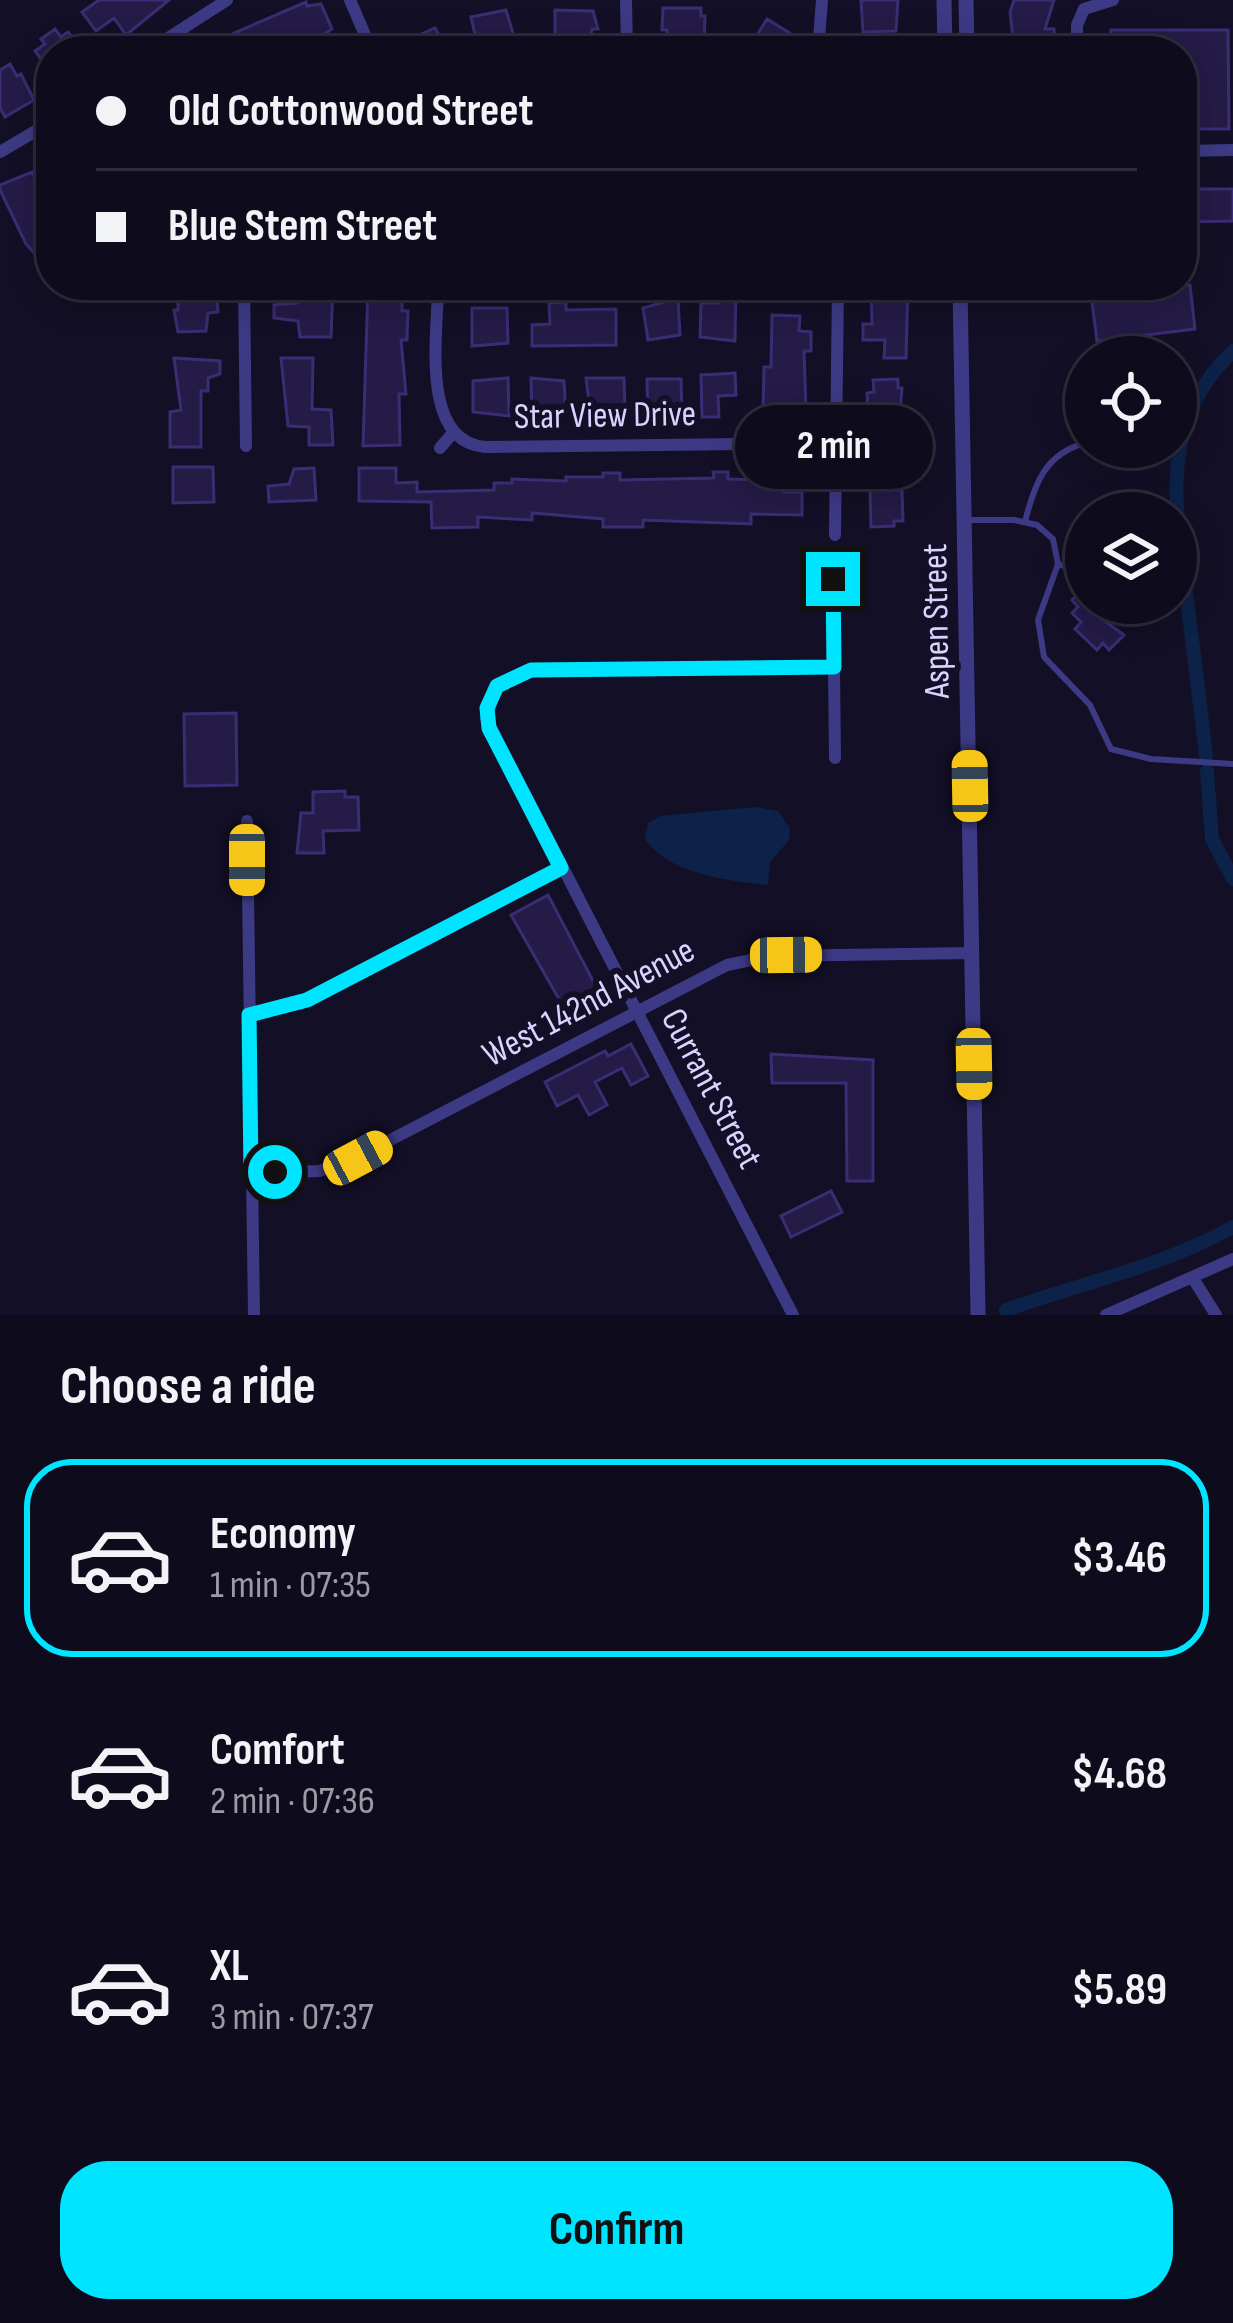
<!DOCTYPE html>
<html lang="en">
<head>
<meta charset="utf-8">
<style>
	body { margin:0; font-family:"Sofia Sans Condensed",sans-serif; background:#171425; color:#f1f3f6; height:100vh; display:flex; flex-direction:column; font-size:45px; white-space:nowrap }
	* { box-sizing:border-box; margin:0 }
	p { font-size:39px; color:#9b9ba3 }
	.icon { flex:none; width:66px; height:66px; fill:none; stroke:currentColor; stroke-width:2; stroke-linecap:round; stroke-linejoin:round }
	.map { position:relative; height:1315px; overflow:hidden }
	.details { display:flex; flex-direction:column; background:#0e0b1c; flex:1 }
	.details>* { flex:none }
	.guide { position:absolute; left:36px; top:36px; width:1161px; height:264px; border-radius:48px; box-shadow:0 6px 30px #0003,0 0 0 3px #2e2b3b; display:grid; align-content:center; height:264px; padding:0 60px; background:#0e0b1c }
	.fabs { position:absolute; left:1065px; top:336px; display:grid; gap:24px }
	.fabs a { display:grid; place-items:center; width:132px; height:132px; border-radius:50%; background:#0e0b1c; box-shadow:0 6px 30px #0003,0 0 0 3px #2e2b3b; font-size:60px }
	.end { position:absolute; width:54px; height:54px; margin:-27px; border:15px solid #00e5ff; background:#111; box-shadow:0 0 0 6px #111 }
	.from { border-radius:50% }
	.bubble { position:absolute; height:84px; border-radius:42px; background:#0e0b1c; box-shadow:0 6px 30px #0003,0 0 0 3px #2e2b3b; font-size:39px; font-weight:700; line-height:84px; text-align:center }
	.car { position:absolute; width:36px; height:72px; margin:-36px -18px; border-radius:15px; box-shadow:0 0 9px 3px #0007; background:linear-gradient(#f5c518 24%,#345 0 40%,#f5c518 0 76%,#345 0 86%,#f5c518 0) }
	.guide b { display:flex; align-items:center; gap:42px; height:114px; font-size:45px }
	.guide b+b { border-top:3px solid #2e2b3b }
	.guide i { width:30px; height:30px; background:#f1f3f6 }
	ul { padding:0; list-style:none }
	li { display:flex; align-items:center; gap:36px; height:198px; margin:0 24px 18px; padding:0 36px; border:6px solid transparent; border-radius:48px }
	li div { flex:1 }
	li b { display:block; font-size:45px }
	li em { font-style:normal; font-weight:700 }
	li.active { border-color:#00e5ff }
	li>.icon { width:108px; height:108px; stroke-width:1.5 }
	h2 { padding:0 60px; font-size:54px; line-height:144px }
	.button { display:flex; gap:24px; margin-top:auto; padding:24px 60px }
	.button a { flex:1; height:138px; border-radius:48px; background:#00e5ff; color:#111; font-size:48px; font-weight:700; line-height:138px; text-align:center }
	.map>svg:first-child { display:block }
	.water { fill:#0c2248 }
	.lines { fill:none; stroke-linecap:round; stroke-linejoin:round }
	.canal { stroke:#0c2248; stroke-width:14 }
	.building { fill:#241b47; stroke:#3b2d73; stroke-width:3 }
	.service { stroke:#3d3a85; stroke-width:6 }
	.minor { stroke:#3d3a85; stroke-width:12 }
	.tertiary { stroke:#3d3a85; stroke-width:15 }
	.route { stroke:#00e5ff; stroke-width:15 }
	.labels { text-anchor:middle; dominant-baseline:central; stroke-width:12; stroke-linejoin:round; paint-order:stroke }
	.street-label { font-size:36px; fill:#d9d4ff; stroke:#130f26 }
</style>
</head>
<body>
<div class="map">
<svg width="1233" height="1315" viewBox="0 0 1233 1315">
	<rect width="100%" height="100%" fill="#130f26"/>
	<!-- water -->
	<path class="water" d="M755,807L778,811L790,828L789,840L770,862L768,885C730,881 668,874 645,839L648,823L660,816Z"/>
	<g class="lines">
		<!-- canal -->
		<path class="canal" d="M1206,756C1200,704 1194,652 1187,601C1176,508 1157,423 1233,351
			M1207,771L1212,839L1233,879
			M1006,1310C1082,1283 1163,1266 1233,1227"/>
	</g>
	<!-- building -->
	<path class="building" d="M99,0H169L126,35L114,18L96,31L82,12Z
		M861,0H898L896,31L863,32Z
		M1014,0H1054L1045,29H1054L1055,51L1014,48L1010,12Z
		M306,2L307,6L321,4L332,29L324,34L326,39L283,51H242L234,33Z
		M663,8H701V16H705L704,44H668L667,30H662Z
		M506,10L515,40L478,48L471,17Z
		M555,10L593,11L598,29H592L589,44H555Z
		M767,19L796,37L787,51H766L752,43Z
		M435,28L448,51H410L406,41Z
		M55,29L61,37L68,32L83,51H51V72L35,51L45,44L41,39Z
		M1111,30H1228L1229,129H1182V51H1112Z
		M10,64L17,76L21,74L34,100L5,117L0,108V70Z
		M32,172L48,205L40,208L51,232V259L43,263L26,244L0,190V185Z
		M1182,189H1233V221L1182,222Z
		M298,285H333L331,337H300L298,321L274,318V305L297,303Z
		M368,285H402V311H408L407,340H401L406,394H399L400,445L363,446Z
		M719,285H736L735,341L700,337L701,303H718Z
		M871,285H908L906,358H884L885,340H863V324H872Z
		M1162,285H1190L1195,329L1097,341L1091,294Z
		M678,298L680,335L648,340L643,308Z
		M217,299L218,312L208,313L206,331L178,332L174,310H178V300Z
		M566,302V310L616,309V345L532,346V325L550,324L549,303Z
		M472,308H507L508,343L472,346Z
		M772,315L800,316L799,331L811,332V351H804L806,409L763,410L764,367H771Z
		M174,358L220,361V374L208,378V391H201V447H170V412L181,410Z
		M281,358H313L312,409L331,410L333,445H309V427L288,426Z
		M735,373L736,395L718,396L719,417H702L701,375Z
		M508,378L509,416L473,412V381Z
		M531,378L564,381L566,413L532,415Z
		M586,378H624L625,410L610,411L611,418L591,419Z
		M647,379H681L682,414L648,420Z
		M898,379V388H902L900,411L868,413L867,393L874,392L873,380Z
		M904,435V464L876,469L875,461L868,462V436Z
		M173,467H213L214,502L173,503Z
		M314,468L316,500L269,502L268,486L289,484L294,469Z
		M359,468H396V483L417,482V492L494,490V483H512V479L566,481V477H603V473H620V480L714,478L713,472H728V479L768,480V474H784V492H802V515L751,514V524L643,520V527H603V519L532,513V520L478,517V527L432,528L431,502L359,501Z
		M870,490H902L903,521H894V526L871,527Z
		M1086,586V603H1104L1094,613L1124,635L1109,650L1103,643L1097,650L1075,629L1081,622L1072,613L1078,607L1072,600Z
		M236,713L237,785L185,786L184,714Z
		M345,791V797H358L359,830L323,831L324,853H297L301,813H313V792Z
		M548,895L602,998L568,1015L511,915Z
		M631,1044L648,1076L631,1085L622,1068L595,1082L607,1105L589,1115L578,1095L557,1106L545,1082L605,1051L608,1056Z
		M771,1054L873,1060V1181H847L846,1083H772Z
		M831,1191L842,1212L791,1237L781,1216Z"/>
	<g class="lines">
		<!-- service -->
		<path class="service" d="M969,520H1014L1037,525L1053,539L1058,564L1038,620L1044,657L1090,705L1111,749L1151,759L1233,764
			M1025,522C1034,485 1045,453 1086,443
			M1058,564L1086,574
			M1133,603L1142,612"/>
		<!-- minor -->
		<path class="minor" d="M350,0L372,51
			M626,0L627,51
			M148,51L227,0
			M818,51L822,0
			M1077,51V25L1084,9L1113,0
			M41,129L51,145
			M1182,151L1233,150
			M0,152L51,122
			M244,285L246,446
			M438,285C438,333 419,441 485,447L834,443
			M440,448L452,434
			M835,535L838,285
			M833,579L835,758
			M247,821L254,1315
			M249,1015L307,1000L561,868
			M251,1173L319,1171L348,1162L727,965L771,956L972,953
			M1194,1280L1216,1315
			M793,1315L486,718L497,686L531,671L834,667
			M1106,1315L1233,1259"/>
		<!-- tertiary -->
		<path class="tertiary" d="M944,0L945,51
			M966,0L967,51
			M960,285L978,1315"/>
	</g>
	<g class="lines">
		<!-- route -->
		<path class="route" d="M275,1172L251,1173L249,1015L307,1000L561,868L489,728L487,708L497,686L531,670L834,667L833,579"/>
	</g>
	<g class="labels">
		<!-- street labels -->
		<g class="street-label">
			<text transform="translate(605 416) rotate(-1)">Star View Drive</text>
			<text transform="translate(937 621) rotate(-91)">Aspen Street</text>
			<text transform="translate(589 1003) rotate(-28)">West 142nd Avenue</text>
			<text transform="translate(711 1089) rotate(62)">Currant Street</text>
		</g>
	</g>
</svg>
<div class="fabs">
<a><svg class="icon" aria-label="locate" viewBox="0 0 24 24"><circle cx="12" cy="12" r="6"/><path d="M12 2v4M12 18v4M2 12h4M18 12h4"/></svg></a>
<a><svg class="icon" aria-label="layers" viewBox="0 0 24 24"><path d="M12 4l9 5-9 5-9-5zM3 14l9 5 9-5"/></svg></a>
</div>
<i class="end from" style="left:275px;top:1172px"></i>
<i class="end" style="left:833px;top:579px"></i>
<div class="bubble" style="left:735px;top:405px;width:198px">2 min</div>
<i class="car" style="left:970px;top:786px;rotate:359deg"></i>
<i class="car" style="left:247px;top:860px;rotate:180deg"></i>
<i class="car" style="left:786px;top:955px;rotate:89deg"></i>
<i class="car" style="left:974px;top:1064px;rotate:179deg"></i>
<i class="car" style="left:358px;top:1158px;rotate:62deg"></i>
<div class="guide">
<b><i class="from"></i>Old Cottonwood Street</b>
<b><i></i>Blue Stem Street</b>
</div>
</div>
<section class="details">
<h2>Choose a ride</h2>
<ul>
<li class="active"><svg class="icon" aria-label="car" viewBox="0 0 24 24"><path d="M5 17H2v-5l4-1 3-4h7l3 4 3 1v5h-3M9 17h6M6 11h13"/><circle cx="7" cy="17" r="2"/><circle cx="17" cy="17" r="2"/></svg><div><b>Economy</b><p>1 min · 07:35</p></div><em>$3.46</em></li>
<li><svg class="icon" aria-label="car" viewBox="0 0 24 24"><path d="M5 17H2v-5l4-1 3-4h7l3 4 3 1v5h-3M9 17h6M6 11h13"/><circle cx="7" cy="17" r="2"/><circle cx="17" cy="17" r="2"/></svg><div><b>Comfort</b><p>2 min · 07:36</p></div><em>$4.68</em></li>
<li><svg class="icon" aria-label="car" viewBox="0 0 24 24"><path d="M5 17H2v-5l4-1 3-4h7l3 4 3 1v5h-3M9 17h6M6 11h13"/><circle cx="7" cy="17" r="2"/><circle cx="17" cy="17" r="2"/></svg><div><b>XL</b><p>3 min · 07:37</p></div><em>$5.89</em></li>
</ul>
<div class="button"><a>Confirm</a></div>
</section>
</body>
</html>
